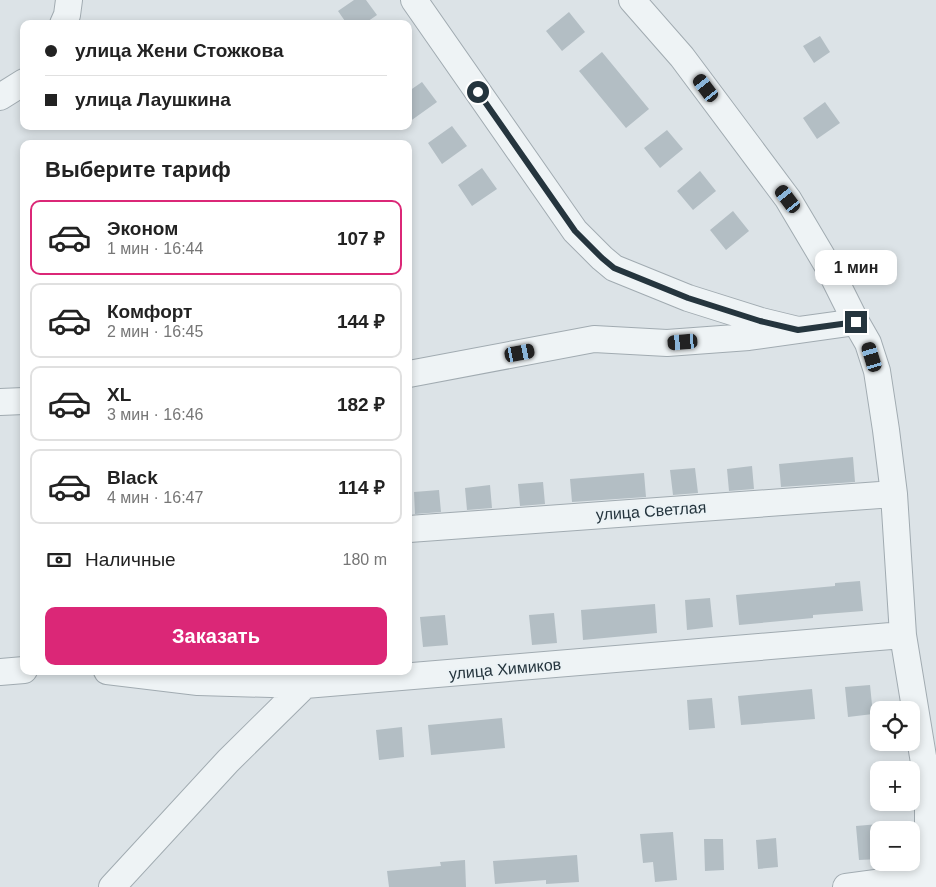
<!DOCTYPE html>
<html lang="ru">
<head>
<meta charset="utf-8">
<style>
	body { margin:0; font-family:Helvetica,sans-serif; background:#f6f6f6; color:#222; height:100vh; display:flex; flex-direction:column; font-size:19px; white-space:nowrap }
	* { box-sizing:border-box; margin:0 }
	p { font-size:16px; color:#767676 }
	.icon { flex:none; width:28px; height:28px; fill:none; stroke:currentColor; stroke-width:2; stroke-linecap:round; stroke-linejoin:round }
	.map { position:relative; flex:1; overflow:hidden }
	.details { position:absolute; left:20px; top:140px; width:392px; height:535px; display:flex; flex-direction:column; background:#fff; border-radius:10px; box-shadow:0 2px 8px #0003 }
	.details>* { flex:none }
	.hud { position:absolute; left:20px; top:20px; width:392px; height:110px; border-radius:10px; box-shadow:0 2px 8px #0003; display:grid; align-content:center; height:110px; padding:0 25px; background:#fff }
	.tools { position:absolute; left:870px; top:701px; display:grid; gap:10px }
	.tools a { display:grid; place-items:center; width:50px; height:50px; border-radius:10px; background:#fff; box-shadow:0 2px 8px #0003; font-size:25px }
	.end { position:absolute; width:22px; height:22px; margin:-11px; border:6px solid #25353e; background:#fff; box-shadow:0 0 0 2px #fff }
	.from { border-radius:50% }
	.bubble { position:absolute; height:35px; border-radius:10px; background:#fff; box-shadow:0 2px 8px #0003; font-size:16px; font-weight:600; line-height:35px; text-align:center }
	.car { position:absolute; width:15px; height:30px; margin:-15px -8px; border-radius:6px; box-shadow:0 0 4px 1px #0007; background:linear-gradient(#222 24%,#8ab4d8 0 40%,#222 0 76%,#8ab4d8 0 86%,#222 0) }
	.hud b { display:flex; align-items:center; gap:18px; height:48px; font-size:19px }
	.hud b+b { border-top:1px solid #e0e0e0 }
	.hud i { width:12px; height:12px; background:#222 }
	ul { padding:0; list-style:none }
	li { display:flex; align-items:center; gap:15px; height:75px; margin:0 10px 8px; padding:0 15px; border:2px solid #e0e0e0; border-radius:10px }
	li div { flex:1 }
	li b { display:block; font-size:19px }
	li em { font-style:normal; font-weight:600 }
	li.current { border-color:#db2777 }
	li>.icon { width:45px; height:45px; stroke-width:1.5 }
	h2 { padding:0 25px; font-size:22px; line-height:60px }
	.pay { display:flex; align-items:center; gap:12px; height:55px; padding:0 25px; font-size:19px }
	.pay p { margin-inline-start:auto }
	.cta { display:flex; gap:10px; margin-top:auto; padding:10px 25px }
	.cta a { flex:1; height:58px; border-radius:10px; background:#db2777; color:#fff; font-size:20px; font-weight:600; line-height:58px; text-align:center }
	.map>svg:first-child { display:block }
	.building { fill:#b3bec4 }
	.lines { fill:none; stroke-linecap:round; stroke-linejoin:round }
	.minor-casing { stroke:#a1abb1; stroke-width:28 }
	.minor { stroke:#eef3f5; stroke-width:26 }
	.route { stroke:#25353e; stroke-width:6 }
	.labels { text-anchor:middle; dominant-baseline:central; stroke-width:4; stroke-linejoin:round; paint-order:stroke }
	.street-label { font-size:16px; fill:#25353e; stroke:#ebf2f5 }
</style>
</head>
<body>
<div class="map">
<svg width="936" height="887" viewBox="0 0 936 887">
	<rect width="100%" height="100%" fill="#dce3e7"/>
	<!-- building -->
	<path class="building" d="M354,0H366L377,15L364,24H347L338,11Z
		M569,12L585,32L562,51L546,31Z
		M820,36L830,52L814,63L803,46Z
		M602,52L649,109L626,128L579,71Z
		M422,82L437,102L409,122V91Z
		M825,102L840,123L817,139L803,118Z
		M452,126L467,146L442,164L428,143Z
		M667,130L683,149L660,168L644,148Z
		M482,168L497,189L472,206L458,185Z
		M700,171L716,191L693,210L677,191Z
		M733,211L749,231L726,250L710,230Z
		M853,457L855,482L781,487L779,464Z
		M752,466L754,489L729,491L727,469Z
		M695,468L698,493L673,495L670,470Z
		M644,473L646,497L572,502L570,479Z
		M543,482L545,504L520,506L518,484Z
		M490,485L492,508L467,510L465,488Z
		M439,490L441,512L415,514L414,492Z
		M860,581L863,611L813,615V618L739,625L736,595L835,586V583Z
		M710,598L713,627L687,630L685,600Z
		M655,604L657,633L583,640L581,610Z
		M554,613L557,643L532,645L529,615Z
		M445,615L448,645L423,647L420,617Z
		M870,685L873,714L848,717L845,687Z
		M812,689L815,719L741,725L738,696Z
		M712,698L715,728L689,730L687,700Z
		M502,718L505,748L431,755L428,725Z
		M402,727L404,757L379,760L376,730Z
		M879,824V859L859,860L856,826Z
		M673,832L677,880L655,882L653,862L643,863L640,834Z
		M776,838L778,867L758,869L756,840Z
		M704,839H723L724,870L705,871Z
		M577,855L579,882L546,884V880L495,884L493,861Z
		M465,860L466,887H389L387,871L441,866L440,862Z"/>
	<g class="lines">
		<!-- minor casing -->
		<g class="minor-casing">
			<path id="minor" d="M414,0L575,231L602,258L614,268L688,298L761,321L798,330
				M632,0L682,57L788,199L829,268L856,322L868,343L877,371L886,430L894,494L903,635L928,787V876L929,887
				M63,24L67,15L69,0
				M0,97L24,82
				M409,374L594,339L667,343L749,337L856,322
				M0,402L24,401
				M409,529L894,494
				M107,671L198,682L305,685L903,635
				M0,672L24,670
				M112,887L228,761L305,685
				M846,887L928,876"/>
		</g>
		<!-- minor -->
		<use href="#minor" class="minor"/>
	</g>
	<g class="lines">
		<!-- route -->
		<path class="route" d="M478,92L575,231L602,258L614,268L688,298L760,321L798,330L856,322"/>
	</g>
	<g class="labels">
		<!-- street labels -->
		<g class="street-label">
			<text transform="translate(651 511) rotate(-4)">улица Светлая</text>
			<text transform="translate(505 669) rotate(-5)">улица Химиков</text>
		</g>
	</g>
</svg>
<div class="tools">
<a><svg class="icon" aria-label="locate" viewBox="0 0 24 24"><circle cx="12" cy="12" r="6"/><path d="M12 2v4M12 18v4M2 12h4M18 12h4"/></svg></a>
<a>+</a>
<a>−</a>
</div>
<i class="end from" style="left:478px;top:92px"></i>
<i class="end" style="left:856px;top:322px"></i>
<div class="bubble" style="left:815px;top:250px;width:82px">1 мин</div>
<i class="car" style="left:706px;top:88px;rotate:323deg"></i>
<i class="car" style="left:788px;top:199px;rotate:323deg"></i>
<i class="car" style="left:683px;top:342px;rotate:265deg"></i>
<i class="car" style="left:520px;top:353px;rotate:79deg"></i>
<i class="car" style="left:872px;top:357px;rotate:343deg"></i>
<div class="hud">
<b><i class="from"></i>улица Жени Стожкова</b>
<b><i></i>улица Лаушкина</b>
</div>
<section class="details">
<h2>Выберите тариф</h2>
<ul>
<li class="current"><svg class="icon" aria-label="car" viewBox="0 0 24 24"><path d="M5 17H2v-5l4-1 3-4h7l3 4 3 1v5h-3M9 17h6M6 11h13"/><circle cx="7" cy="17" r="2"/><circle cx="17" cy="17" r="2"/></svg><div><b>Эконом</b><p>1 мин · 16:44</p></div><em>107 ₽</em></li>
<li><svg class="icon" aria-label="car" viewBox="0 0 24 24"><path d="M5 17H2v-5l4-1 3-4h7l3 4 3 1v5h-3M9 17h6M6 11h13"/><circle cx="7" cy="17" r="2"/><circle cx="17" cy="17" r="2"/></svg><div><b>Комфорт</b><p>2 мин · 16:45</p></div><em>144 ₽</em></li>
<li><svg class="icon" aria-label="car" viewBox="0 0 24 24"><path d="M5 17H2v-5l4-1 3-4h7l3 4 3 1v5h-3M9 17h6M6 11h13"/><circle cx="7" cy="17" r="2"/><circle cx="17" cy="17" r="2"/></svg><div><b>XL</b><p>3 мин · 16:46</p></div><em>182 ₽</em></li>
<li><svg class="icon" aria-label="car" viewBox="0 0 24 24"><path d="M5 17H2v-5l4-1 3-4h7l3 4 3 1v5h-3M9 17h6M6 11h13"/><circle cx="7" cy="17" r="2"/><circle cx="17" cy="17" r="2"/></svg><div><b>Black</b><p>4 мин · 16:47</p></div><em>114 ₽</em></li>
</ul>
<div class="pay"><svg class="icon" aria-label="cash" viewBox="0 0 24 24"><path d="M3 7h18v10H3z"/><circle cx="12" cy="12" r="2"/></svg>Наличные<p>180 m</p></div>
<div class="cta"><a>Заказать</a></div>
</section>
</div>
</body>
</html>
